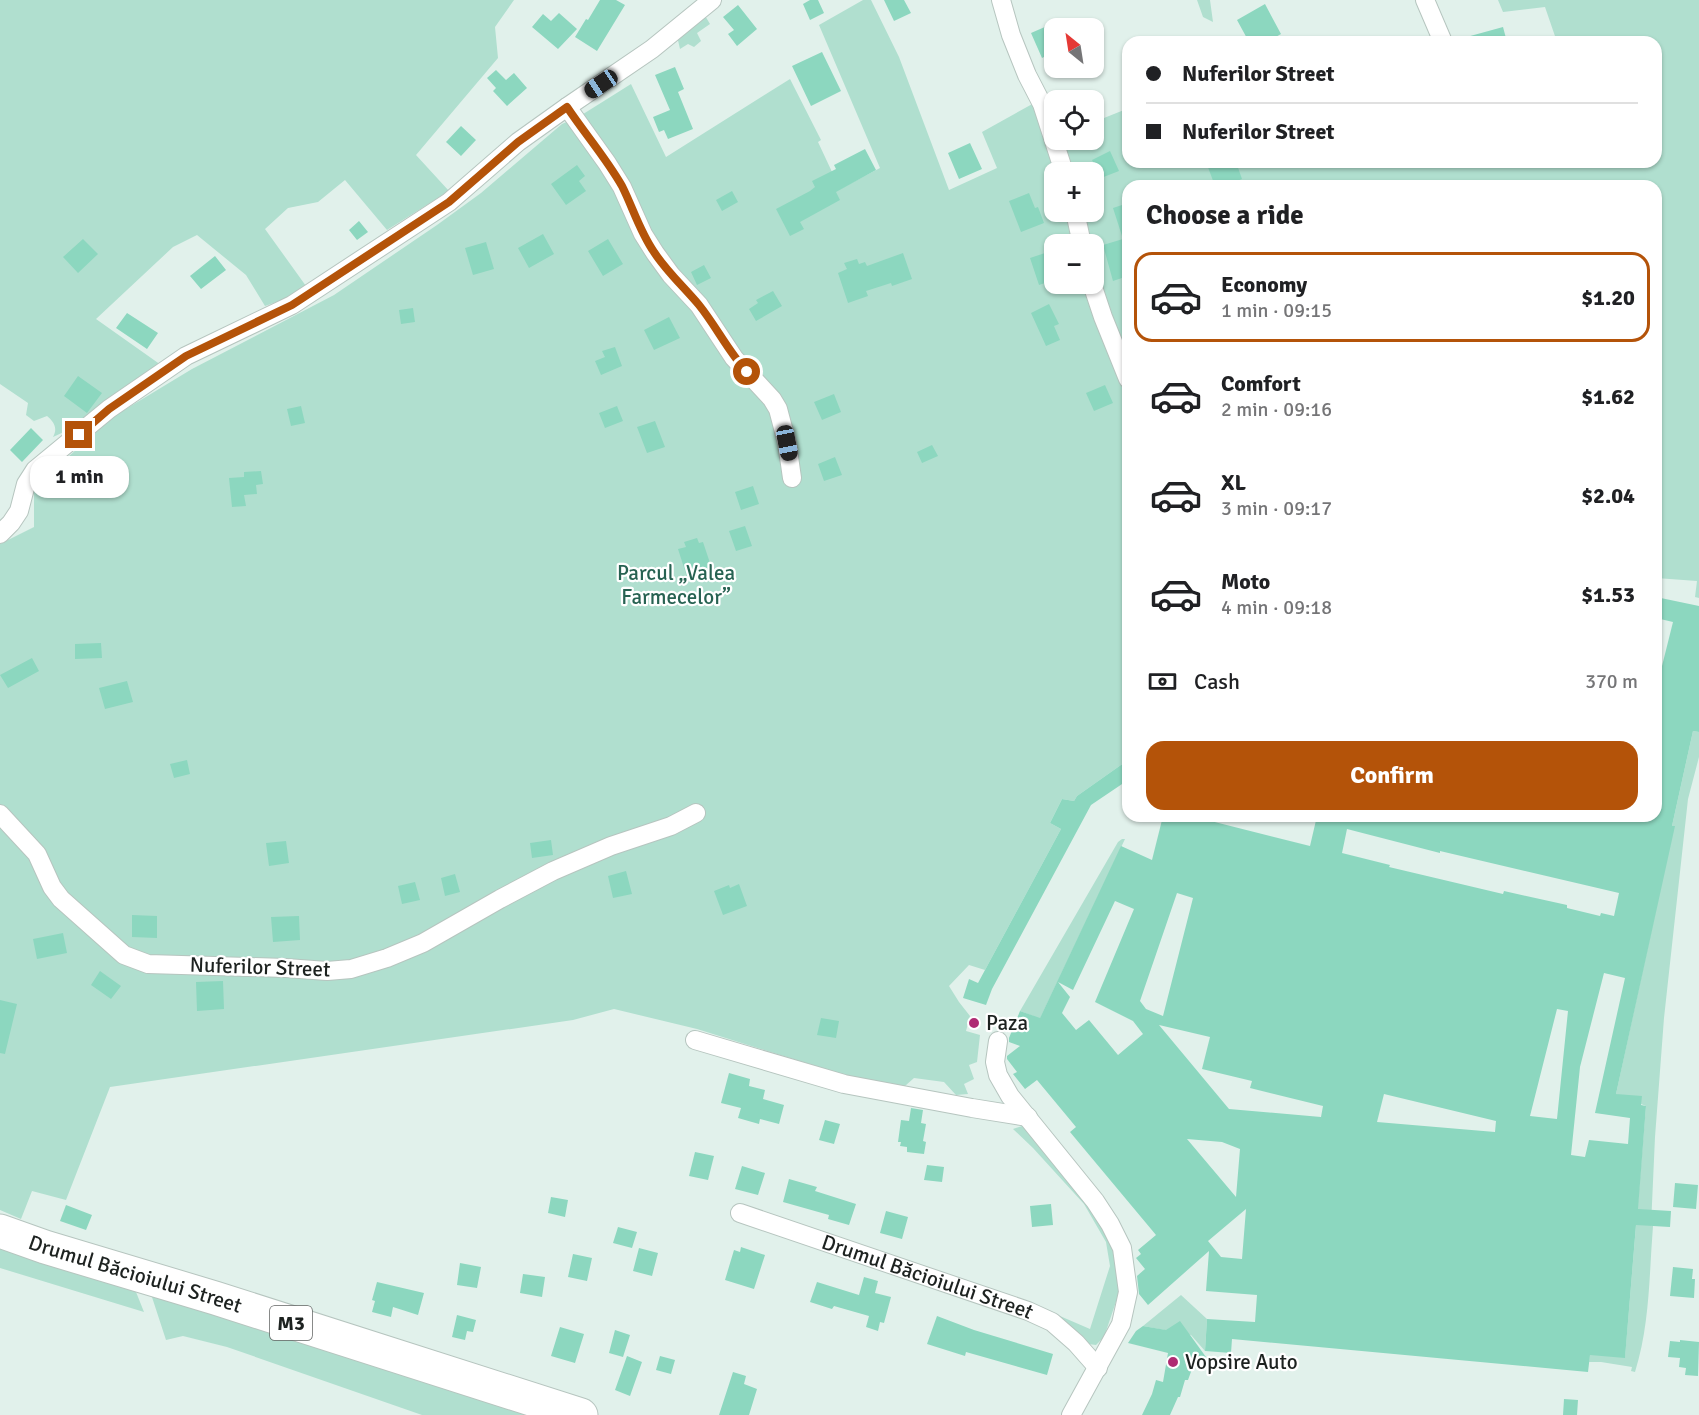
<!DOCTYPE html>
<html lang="en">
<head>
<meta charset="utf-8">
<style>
	body { margin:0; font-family:Signika,sans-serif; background:#f6f6f6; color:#202124; height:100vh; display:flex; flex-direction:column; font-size:22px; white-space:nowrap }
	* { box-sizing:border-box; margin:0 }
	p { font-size:20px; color:#757577 }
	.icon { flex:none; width:33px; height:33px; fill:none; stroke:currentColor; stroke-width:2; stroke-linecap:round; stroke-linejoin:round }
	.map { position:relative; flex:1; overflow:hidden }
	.drawer { position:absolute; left:1122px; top:180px; width:540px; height:642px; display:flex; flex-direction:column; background:#fff; border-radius:18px; box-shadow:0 2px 4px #0004 }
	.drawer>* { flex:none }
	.hud { position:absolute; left:1122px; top:36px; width:540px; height:132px; border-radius:18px; box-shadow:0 2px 4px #0004; display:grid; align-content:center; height:132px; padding:0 24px; background:#fff }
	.needle { width:39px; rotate:330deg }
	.buttons { position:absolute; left:1044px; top:18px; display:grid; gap:12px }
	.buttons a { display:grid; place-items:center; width:60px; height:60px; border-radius:12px; background:#fff; box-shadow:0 2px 4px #0004; font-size:30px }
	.end { position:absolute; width:27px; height:27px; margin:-14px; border:8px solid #b45309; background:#fff; box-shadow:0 0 0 3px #fff }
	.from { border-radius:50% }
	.bubble { position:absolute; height:42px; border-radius:18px; background:#fff; box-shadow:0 2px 4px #0004; font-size:20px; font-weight:700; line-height:42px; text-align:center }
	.car { position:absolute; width:18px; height:36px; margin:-18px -9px; border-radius:8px; box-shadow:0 0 4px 2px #0007; background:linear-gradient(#222 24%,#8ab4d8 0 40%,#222 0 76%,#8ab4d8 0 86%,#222 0) }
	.hud b { display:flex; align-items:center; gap:21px; height:57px; font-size:22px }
	.hud b+b { border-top:2px solid #e0e0e0 }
	.hud i { width:15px; height:15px; background:#202124 }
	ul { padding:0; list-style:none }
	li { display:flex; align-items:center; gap:18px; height:90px; margin:0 12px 9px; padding:0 12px; border:3px solid transparent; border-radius:18px }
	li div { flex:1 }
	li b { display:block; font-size:22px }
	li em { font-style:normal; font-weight:700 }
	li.active { border-color:#b45309 }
	li>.icon { width:54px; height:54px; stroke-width:1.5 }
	h2 { padding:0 24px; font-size:27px; line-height:72px }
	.pay { display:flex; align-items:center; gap:15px; height:66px; padding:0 24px; font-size:22px }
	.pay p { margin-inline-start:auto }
	.primary-button { display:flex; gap:12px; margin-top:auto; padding:12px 24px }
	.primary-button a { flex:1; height:69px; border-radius:18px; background:#b45309; color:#fff; font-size:24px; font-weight:700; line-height:69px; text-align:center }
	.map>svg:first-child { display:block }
	.green { fill:#b0dfcf; fill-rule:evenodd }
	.building { fill:#8cd7bf; fill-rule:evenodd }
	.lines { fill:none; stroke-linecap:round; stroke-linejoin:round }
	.street-casing { stroke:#b6c5bf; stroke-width:20 }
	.highway-casing { stroke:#b6c5bf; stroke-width:35 }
	.street { stroke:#fff; stroke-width:18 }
	.highway { stroke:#fff; stroke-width:33 }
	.route { stroke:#b45309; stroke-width:8 }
	.poi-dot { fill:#af2b73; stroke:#fff; stroke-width:2 }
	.labels { text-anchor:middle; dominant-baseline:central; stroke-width:4.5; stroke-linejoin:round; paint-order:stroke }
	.shield { fill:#fff; stroke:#616463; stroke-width:1.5 }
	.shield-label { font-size:20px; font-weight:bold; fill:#1d2220 }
	.park-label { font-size:21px; fill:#276252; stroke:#fff }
	.street-label { font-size:21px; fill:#1d2220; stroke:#fff }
	.poi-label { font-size:21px; fill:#1d2220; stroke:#fff; text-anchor:start }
</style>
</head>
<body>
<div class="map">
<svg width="1699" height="1415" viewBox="0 0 1699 1415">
	<rect width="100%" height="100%" fill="#e1f1eb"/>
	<!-- green -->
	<path class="green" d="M0,0H514L495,27L498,58L416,155L449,191L387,230L345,180L318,202L288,208L265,229L306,286L291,297L265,306L246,275L197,235L173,247L96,319L161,365L81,424L53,437C58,428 54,422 47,416L34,421L26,415L28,403L0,384Z
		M863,0H871L899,57L949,190L997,168L982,132L1045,97L1054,140H1094V122L1124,110L1128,118V162H1656V42H1557L1545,7L1503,12L1498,0H1699V598L1695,597L1697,581L1656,578V186H1128V760L1077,796L1074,801L1062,799L1050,823L1061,829L985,970L969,965L949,986L959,1002L970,1016L966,1031L980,1035L977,1062L969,1065L974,1079L964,1084L968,1094L956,1095L944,1082L914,1078L905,1086L851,1077L697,1029L614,1009L573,1020L110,1087L66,1200L32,1191L21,1219L0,1210V544L34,527V488L111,418L192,369L334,295L437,225L481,193L562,124L580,116L631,84L666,157L790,79L821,140L818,142L840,189L880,168L819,25ZM1054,172H1094V212H1054ZM1054,244H1094V284H1054Z
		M1197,0H1210L1213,22L1203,17Z
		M704,14L710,24L697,33L701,41L694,47L688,44L680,49L677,36Z
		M1693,731L1699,732V757L1688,799L1664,1018L1655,1137L1651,1226H1653C1649,1276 1650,1324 1635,1372L1631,1371L1632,1367L1601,1362H1589L1591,1341L1625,1357L1646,1106L1616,1094L1674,826H1672Z
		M1122,839H1125L1026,1048L1033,1016L1020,1011L1118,842Z
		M1022,1126L1042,1144L1094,1211L1117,1255L1119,1293L1104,1337L1096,1345L1088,1344L1039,1307L1090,1329L1110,1266L1106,1242L1084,1204L1033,1148L1013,1129Z
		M0,1240L134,1287L144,1312L0,1268Z
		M150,1291L535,1415H422L227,1347L183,1336L166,1340Z
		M1181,1295L1207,1319L1205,1351L1191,1335L1143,1326Z"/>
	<!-- building -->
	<path class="building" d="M600,0H616L625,5L597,51L575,37L586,19L588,20Z
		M810,0H818L824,13L810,20L803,4Z
		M884,0H904L911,13L894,21Z
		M1265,4L1281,34L1267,42H1249L1237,20Z
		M738,5L757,29L737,46L728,34L734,30L723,17Z
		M559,13L577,29L558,49L532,27L543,14L551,21Z
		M1054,23V52L1042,58L1031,33Z
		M1503,27L1507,42H1464L1463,38Z
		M822,52L841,91L811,106L792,66Z
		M675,67L684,89L678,92L693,129L668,139L664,130L659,132L653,117L670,110L655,75Z
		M496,70L506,80L514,73L527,88L507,106L493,91L496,88L487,78Z
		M461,126L476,140L461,156L446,142Z
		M970,143L982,169L959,179L948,153Z
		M865,149L876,170L836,192L840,200L800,222L804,229L790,236L776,209L810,191L815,187L812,181L836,169L834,165Z
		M1110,151L1119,171L1101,178L1092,160Z
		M1206,162H1236L1242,179L1230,184L1229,186H1215Z
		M577,165L585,176L579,181L586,191L566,205L551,184Z
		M732,191L738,202L722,211L716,200Z
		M1029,193L1035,208L1038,207L1044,223L1021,232L1009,201Z
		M1128,203V276L1113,281L1103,245L1123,239L1113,208Z
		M359,221L368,232L357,240L349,230Z
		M543,234L554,254L529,268L518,248Z
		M83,239L98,254L78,273L63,257Z
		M608,239L623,264L603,276L588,251Z
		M486,242L494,269L473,275L465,248Z
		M1054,250V280L1039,285L1030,258Z
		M903,253L912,279L892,286L891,283L866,291L868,296L848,303L838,273L847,269L844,263L857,259L859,264L865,262L867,266Z
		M215,256L226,270L201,289L190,276Z
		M704,265L711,278L697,285L691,272Z
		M773,291L782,306L756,321L749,309L758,303L756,300Z
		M1049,304L1059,324L1054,326L1060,340L1046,346L1031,313Z
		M413,308L415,322L401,324L399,310Z
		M127,313L158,333L147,349L116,328Z
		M669,317L680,338L654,350L644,330Z
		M615,347L622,366L601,375L595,361L605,357L602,351Z
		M78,376L102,393L87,413L64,396Z
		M1105,385L1113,403L1094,411L1086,393Z
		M834,394L841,412L822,420L814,402Z
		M301,406L305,423L291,426L287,409Z
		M617,406L623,421L605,428L599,413Z
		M655,421L665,447L647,453L637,427Z
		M31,428L43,440L22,462L10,450Z
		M932,445L938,456L922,463L917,452Z
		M835,457L842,475L824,481L818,464Z
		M261,471L263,484L256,485L257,494L244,495L246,506L232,507L229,478L244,477V472Z
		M753,486L759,504L741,510L735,492Z
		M745,526L752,546L736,551L729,531Z
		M697,538L699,543L703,542L712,569L687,577L678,549L686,547L684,542Z
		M1656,597L1699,606V732L1693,731L1672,826H1675L1616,1094L1642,1096L1641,1105L1646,1106L1638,1209L1671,1211L1670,1227L1636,1225L1625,1358L1590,1355L1588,1372L1232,1339L1231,1353L1205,1351L1207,1319L1255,1322L1257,1295L1206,1291L1209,1251L1148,1305L1139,1294L1137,1276L1145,1269L1136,1258L1141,1254L1138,1250L1156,1235L1070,1132L1076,1127L1037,1080L1025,1089L1013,1074L1017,1072L1007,1059V1056L1020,1046L1009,1042V1038L1020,1011L1040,1018L1121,846L1152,860L1163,816H1191L1310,846L1317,816H1656V690L1673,622L1656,618ZM1347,829L1440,853V851L1619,893L1614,916L1601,913L1600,916L1567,908V905L1504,891L1503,894L1389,867L1390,865L1342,853ZM1177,893L1193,898L1163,1016L1146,1009L1140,1001ZM1115,901L1134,909L1095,1002L1133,1021L1143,1034L1118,1055L1089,1020L1076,1030L1062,1013L1070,997L1058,982L1073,990ZM1604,973L1625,978L1595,1113L1630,1118L1628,1144L1589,1140L1585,1157L1571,1155L1580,1067ZM1557,1009L1568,1011L1557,1119L1530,1116ZM1159,1025L1210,1037L1202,1069L1252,1081L1250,1088L1323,1106L1321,1117L1229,1109ZM1384,1094L1496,1121L1495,1132L1377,1122ZM1187,1139L1222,1142L1240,1149L1236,1197ZM1246,1209L1242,1259L1221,1257L1208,1241Z
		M101,643L102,658L75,659V644Z
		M32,658L39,671L8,688L0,675Z
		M127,681L133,702L105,709L99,688Z
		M187,760L190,774L174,778L170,764Z
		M1128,760V780L1091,805L992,989L986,1005L963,998L969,979L978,983L1061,829L1050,823L1062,799L1074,801L1077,796Z
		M551,840L553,855L532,858L530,843Z
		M286,841L289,863L269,866L266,843Z
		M626,871L632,894L613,898L608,876Z
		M455,874L460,892L445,896L441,878Z
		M415,882L420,900L402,904L398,886Z
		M739,884L747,906L723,915L714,891L729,885L730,888Z
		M132,915L157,916V938L132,937Z
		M299,916L300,940L273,942L271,917Z
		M63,933L67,953L37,959L33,939Z
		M100,971L121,986L111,999L91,985Z
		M223,981L224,1009L197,1011L196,982Z
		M0,1000L17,1004L5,1054L0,1053Z
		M821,1018L839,1021L836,1038L817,1035Z
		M729,1073L750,1079L749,1086L765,1090L763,1099L784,1105L779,1124L760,1119L759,1124L738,1118L741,1108L721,1103Z
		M911,1108L923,1110L921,1123L926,1124L923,1141L926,1142L924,1154L907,1152V1147L900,1146L901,1142H898L901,1120L909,1121Z
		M825,1120L840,1124L834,1144L819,1140Z
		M695,1152L714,1156L708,1180L689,1176Z
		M927,1165L944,1167L942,1182L924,1180Z
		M742,1166L765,1173L758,1195L735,1189Z
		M789,1179L817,1187L815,1191L856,1204L849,1225L828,1219L829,1215L783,1202Z
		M1675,1183L1698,1185L1696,1209L1673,1207Z
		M551,1197L568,1200L565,1217L548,1213Z
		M1051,1204L1053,1225L1032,1227L1030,1206Z
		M66,1205L92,1215L86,1230L60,1221Z
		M886,1211L908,1217L902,1239L880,1233Z
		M618,1227L637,1232L632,1248L613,1243Z
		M741,1247L765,1255L754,1289L725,1280L734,1250L740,1252Z
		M639,1248L658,1253L652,1276L633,1271Z
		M573,1254L592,1258L587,1281L568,1277Z
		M460,1263L481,1267L477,1288L457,1285Z
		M1673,1267L1693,1269L1692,1279H1695L1694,1298L1670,1296Z
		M523,1274L545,1277L542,1297L520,1293Z
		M864,1277L878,1281L875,1293L891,1297L884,1323L880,1322L878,1331L866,1327L869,1316L834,1306L832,1309L810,1302L817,1282L859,1295Z
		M377,1282L424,1293L418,1315L393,1307L391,1317L372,1312L375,1301L372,1300Z
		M457,1315L476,1320L473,1332L467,1331L465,1340L452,1337Z
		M937,1316L974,1330L1053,1354L1047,1375L966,1352L965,1356L927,1344Z
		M1180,1321L1211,1364L1196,1358L1188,1380H1185L1180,1397H1178L1170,1415H1142L1152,1394L1156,1380L1163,1382L1168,1353L1128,1343L1136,1331L1143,1326L1166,1330Z
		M560,1327L584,1334L575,1363L551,1356Z
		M615,1330L630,1335L623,1357L609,1353Z
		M1680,1340L1699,1342L1698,1376L1685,1375L1686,1368L1679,1367L1680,1358L1668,1357L1670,1341L1680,1342Z
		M627,1356L642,1362L630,1396L615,1390Z
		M660,1356L675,1360L671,1374L656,1370Z
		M733,1372L746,1376L744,1384L757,1389L749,1415H719Z
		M1564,1399L1578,1400L1577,1415H1563Z"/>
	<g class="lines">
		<!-- street casing -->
		<g class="street-casing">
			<g id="street">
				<path d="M1001,0L1011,35L1027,75L1042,104L1064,172"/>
				<path d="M1425,0L1443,42"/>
				<path d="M567,107L607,163L622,187L643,234L655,253L671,275L699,305L734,358L772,399L778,409L787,443L792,478"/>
				<path d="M1075,212L1082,244"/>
				<path d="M1092,284L1103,317L1128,379"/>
				<path d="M0,534L11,523L19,511L26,484L35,470L109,409L186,356L292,305L449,202L518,142L567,107L652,49L712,0"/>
				<path d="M0,814L37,854L52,887L61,899L124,955L148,964L286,968L327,971L351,969L387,958L423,943L500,899L553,871L611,846L671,826L696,813"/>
				<path d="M695,1040L844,1084L972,1108L1028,1117"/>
				<path d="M998,1041L995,1062L998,1075L1010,1096L1095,1201L1110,1224L1122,1248L1128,1292L1121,1324L1071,1415"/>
				<path id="s1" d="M740,1213L1028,1311L1052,1322L1076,1343L1098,1368"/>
			</g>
		</g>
		<!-- highway casing -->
		<g class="highway-casing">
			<g id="highway">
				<path id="s2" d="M0,1231L45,1247L215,1298L581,1415"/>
			</g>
		</g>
		<!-- street -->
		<use href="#street" class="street"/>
		<!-- highway -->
		<use href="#highway" class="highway"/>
	</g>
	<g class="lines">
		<!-- route -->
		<path class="route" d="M79,435L109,409L186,356L292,305L449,202L518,142L567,107C585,134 606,158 622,186C633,208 640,232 654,252C667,272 684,287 699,305C716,326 728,351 747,372"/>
	</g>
	<!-- markers -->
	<g class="poi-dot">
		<circle cx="974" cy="1023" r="6"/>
		<circle cx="1173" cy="1362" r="6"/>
	</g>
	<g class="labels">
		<!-- shield labels -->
		<rect class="shield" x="270" y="1306" width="42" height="34" rx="4.5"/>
		<g class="shield-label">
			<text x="291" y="1323">M3</text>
		</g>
		<!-- park labels -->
		<g class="park-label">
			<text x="676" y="573">Parcul „Valea<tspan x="676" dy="24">Farmecelor”</tspan></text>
		</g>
		<!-- street labels -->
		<g class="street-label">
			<text transform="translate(260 967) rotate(2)">Nuferilor Street</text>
			<text stroke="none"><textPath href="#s2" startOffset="142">Drumul Băcioiului Street</textPath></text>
			<text stroke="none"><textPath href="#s1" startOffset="198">Drumul Băcioiului Street</textPath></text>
		</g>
		<!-- poi labels -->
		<g class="poi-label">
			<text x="986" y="1023">Paza</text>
			<text x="1185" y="1362">Vopsire Auto</text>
		</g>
	</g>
</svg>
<div class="buttons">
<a><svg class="needle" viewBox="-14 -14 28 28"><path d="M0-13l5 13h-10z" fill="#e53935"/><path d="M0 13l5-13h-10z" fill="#757577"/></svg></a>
<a><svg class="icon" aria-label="locate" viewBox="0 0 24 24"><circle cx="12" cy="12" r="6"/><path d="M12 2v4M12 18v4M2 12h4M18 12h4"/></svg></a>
<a>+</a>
<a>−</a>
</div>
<i class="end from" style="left:747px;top:372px"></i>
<i class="end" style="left:79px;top:435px"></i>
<div class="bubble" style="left:30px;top:456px;width:99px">1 min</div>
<i class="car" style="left:601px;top:84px;rotate:236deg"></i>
<i class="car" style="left:787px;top:443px;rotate:169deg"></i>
<div class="hud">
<b><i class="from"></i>Nuferilor Street</b>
<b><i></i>Nuferilor Street</b>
</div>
<section class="drawer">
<h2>Choose a ride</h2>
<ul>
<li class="active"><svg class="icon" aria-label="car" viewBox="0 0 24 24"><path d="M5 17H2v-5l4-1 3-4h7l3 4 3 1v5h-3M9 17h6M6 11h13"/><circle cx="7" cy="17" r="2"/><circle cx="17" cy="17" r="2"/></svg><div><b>Economy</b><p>1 min · 09:15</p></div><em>$1.20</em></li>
<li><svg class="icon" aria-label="car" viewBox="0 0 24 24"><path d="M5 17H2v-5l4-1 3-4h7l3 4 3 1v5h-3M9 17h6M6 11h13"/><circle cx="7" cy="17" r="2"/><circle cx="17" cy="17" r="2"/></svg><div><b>Comfort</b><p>2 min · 09:16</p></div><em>$1.62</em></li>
<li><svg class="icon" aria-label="car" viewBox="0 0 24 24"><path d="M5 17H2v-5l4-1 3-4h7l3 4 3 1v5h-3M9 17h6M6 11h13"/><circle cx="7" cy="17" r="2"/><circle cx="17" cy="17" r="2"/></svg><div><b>XL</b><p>3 min · 09:17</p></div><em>$2.04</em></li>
<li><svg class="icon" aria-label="car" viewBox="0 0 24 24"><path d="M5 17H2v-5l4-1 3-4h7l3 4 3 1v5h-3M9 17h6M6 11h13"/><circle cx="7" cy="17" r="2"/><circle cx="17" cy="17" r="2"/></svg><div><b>Moto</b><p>4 min · 09:18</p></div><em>$1.53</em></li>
</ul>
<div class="pay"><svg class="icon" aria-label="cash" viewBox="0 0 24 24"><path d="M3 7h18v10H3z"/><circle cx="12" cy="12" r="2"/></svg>Cash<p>370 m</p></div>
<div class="primary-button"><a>Confirm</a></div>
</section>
</div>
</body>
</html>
